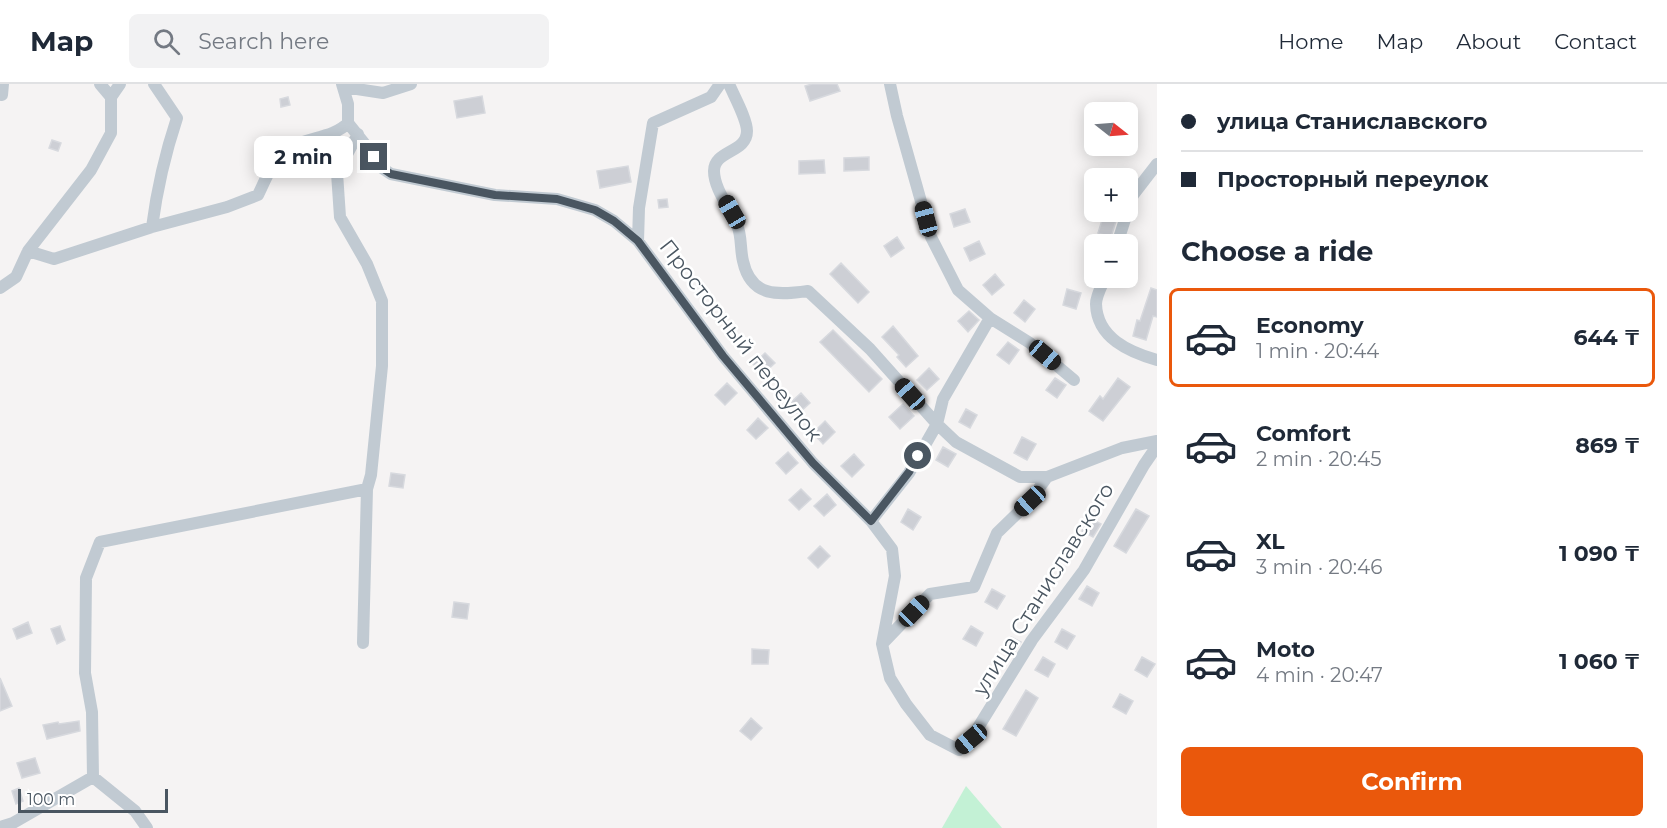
<!DOCTYPE html>
<html lang="en">
<head>
<meta charset="utf-8">
<style>
	body { margin:0; font-family:Montserrat,sans-serif; background:#f2f2f3; color:#1f2937; height:100vh; display:flex; flex-direction:column; font-size:22px; white-space:nowrap }
	* { box-sizing:border-box; margin:0 }
	p { font-size:20px; color:#747a83 }
	.icon { flex:none; width:33px; height:33px; fill:none; stroke:currentColor; stroke-width:2; stroke-linecap:round; stroke-linejoin:round }
	.map { position:relative; flex:1; overflow:hidden }
	.sheet { display:flex; flex-direction:column; background:#fff; width:510px }
	.sheet>* { flex:none }
	.hud { display:grid; align-content:center; height:132px; padding:0 24px; background:#fff }
	.needle { width:39px; rotate:107deg }
	.tools { position:absolute; left:1084px; top:18px; display:grid; gap:12px }
	.tools a { display:grid; place-items:center; width:54px; height:54px; border-radius:9px; background:#fff; box-shadow:0 3px 15px #0003; font-size:30px }
	.scale { position:absolute; left:18px; bottom:15px; width:150px; box-sizing:border-box; padding-left:6px; border:3px solid #4a5661; border-top:0; font-size:16px; line-height:21px; white-space:nowrap; color:#4a5661; -webkit-text-stroke:4px #fff; paint-order:stroke }
	.end { position:absolute; width:27px; height:27px; margin:-14px; border:8px solid #4a5661; background:#fff; box-shadow:0 0 0 3px #fff }
	.from { border-radius:50% }
	.bubble { position:absolute; height:42px; border-radius:9px; background:#fff; box-shadow:0 3px 15px #0003; font-size:20px; font-weight:700; line-height:42px; text-align:center }
	.car { position:absolute; width:18px; height:36px; margin:-18px -9px; border-radius:8px; box-shadow:0 0 4px 2px #0007; background:linear-gradient(#222 24%,#8ab4d8 0 40%,#222 0 76%,#8ab4d8 0 86%,#222 0) }
	.hud b { display:flex; align-items:center; gap:21px; height:57px; font-size:22px }
	.hud b+b { border-top:2px solid #e0e1e3 }
	.hud i { width:15px; height:15px; background:#1f2937 }
	ul { padding:0; list-style:none }
	li { display:flex; align-items:center; gap:18px; height:99px; margin:0 12px 9px; padding:0 12px; border:3px solid transparent; border-radius:9px }
	li div { flex:1 }
	li b { display:block; font-size:22px }
	li em { font-style:normal; font-weight:700 }
	li.current { border-color:#ea580c }
	li>.icon { width:54px; height:54px; stroke-width:1.5 }
	h2 { padding:0 24px; font-size:27px; line-height:72px }
	.action { display:flex; gap:12px; margin-top:auto; padding:12px 24px }
	.action a { flex:1; height:69px; border-radius:9px; background:#ea580c; color:#fff; font-size:24px; font-weight:700; line-height:69px; text-align:center }
	header { display:flex; align-items:center; gap:36px; box-sizing:border-box; height:84px; padding:0 30px; background:#fff; border-bottom:2px solid #e0e1e3 }
	header strong { font-size:28px }
	nav { display:flex; gap:33px; margin-inline-start:auto; font-size:21px }
	.search { width:420px; height:54px; background:#f2f2f3; display:flex; align-items:center; gap:15px; box-sizing:border-box; padding:0 21px; border-radius:9px; color:#747a83; font-size:22px }
	main { display:flex; flex:1; min-height:0 }
	.map>svg:first-child { display:block }
	.green { fill:#c3f1d5 }
	.building { fill:#cdcfd5; stroke:#d7d9de; stroke-width:1.5 }
	.lines { fill:none; stroke-linecap:round; stroke-linejoin:round }
	.minor { stroke:#c1cad2; stroke-width:12 }
	.route { stroke:#4a5661; stroke-width:8 }
	.labels { text-anchor:middle; dominant-baseline:central; stroke-width:5; stroke-linejoin:round; paint-order:stroke }
	.street-label { font-size:21px; fill:#4a5661; stroke:#fff }
</style>
</head>
<body>
<header>
<strong>Map</strong>
<div class="search"><svg class="icon" aria-label="search" viewBox="0 0 24 24"><circle cx="10" cy="10" r="6"/><path d="M15 15l6 6"/></svg>Search here</div>
<nav><a>Home</a><a>Map</a><a>About</a><a>Contact</a></nav>
</header>
<main>
<div class="map">
<svg width="1157" height="744" viewBox="0 0 1157 744">
	<rect width="100%" height="100%" fill="#f5f3f3"/>
	<!-- green -->
	<path class="green" d="M966,702L1002,744H942Z"/>
	<!-- building -->
	<path class="building" d="M812,0H837L840,7L810,17L805,2Z
		M482,12L485,29L457,34L454,17Z
		M288,13L290,21L281,23L280,15Z
		M52,56L61,59L58,67L49,64Z
		M869,73V86L844,87V74Z
		M824,76L825,89L799,90V77Z
		M628,82L631,98L600,104L597,87Z
		M667,115L668,123L659,124L658,116Z
		M965,125L970,138L954,143L950,130Z
		M1103,133L1116,137L1111,153L1098,149Z
		M897,153L904,164L891,173L884,162Z
		M1093,156H1095V181L1086,178Z
		M979,157L985,170L970,177L964,164Z
		M841,179L869,208L858,219L830,190Z
		M995,190L1004,201L992,211L983,201Z
		M1151,204L1157,206V233L1153,232L1146,256L1133,252L1137,236L1140,237Z
		M1067,205L1081,209L1076,225L1063,221Z
		M1024,216L1035,225L1025,238L1014,229Z
		M969,227L979,236L968,248L958,237Z
		M893,242L918,272L906,283L897,273L899,271L882,253Z
		M833,246L882,295L869,308L820,258Z
		M1008,258L1019,266L1009,280L997,271Z
		M765,269L775,279L763,290L753,280Z
		M929,284L939,295L927,306L917,296Z
		M1055,294L1066,301L1057,314L1046,306Z
		M1118,294L1130,303L1103,337L1089,327L1100,312L1103,315Z
		M727,299L737,309L725,321L715,311Z
		M801,309L810,319L798,330L789,320Z
		M903,320L914,332L900,345L889,333Z
		M966,325L977,331L970,344L959,338Z
		M758,334L768,344L756,355L747,346Z
		M825,337L835,348L823,360L813,349Z
		M1022,353L1036,360L1027,376L1014,369Z
		M943,363L956,370L948,383L936,376Z
		M788,368L798,379L786,390L776,379Z
		M854,370L864,381L852,393L841,382Z
		M391,389L405,391L403,404L389,402Z
		M801,405L811,415L799,426L789,416Z
		M827,410L836,421L824,432L814,422Z
		M908,425L921,433L913,446L901,438Z
		M1136,425L1149,432L1126,469L1114,462Z
		M1090,434L1101,440L1093,453L1082,447Z
		M820,462L830,472L818,484L808,474Z
		M1087,502L1099,509L1092,522L1079,515Z
		M992,505L1005,512L997,525L985,518Z
		M454,518L469,520L467,535L452,533Z
		M28,538L32,549L17,555L13,545Z
		M60,542L65,556L57,560L51,545Z
		M971,542L983,549L976,562L963,555Z
		M1062,545L1075,552L1067,565L1055,558Z
		M1011,553L1021,558L1013,571L1004,566Z
		M752,565L769,566L768,580H752Z
		M1043,573L1055,580L1048,593L1035,586Z
		M1142,573L1155,580L1147,593L1135,586Z
		M0,594L12,622L0,627Z
		M1026,606L1038,614L1016,652L1003,645Z
		M1120,610L1133,617L1126,630L1113,623Z
		M751,634L762,644L751,656L740,647Z
		M79,637L80,647L47,655L43,641L58,638L59,640Z
		M35,674L40,689L22,694L17,679Z
		M19,704L23,717L16,720L12,707Z"/>
	<g class="lines">
		<!-- minor -->
		<path class="minor" d="M100,0L111,13
			M342,0L348,20V39L368,64L379,82L391,90L495,111L557,115L595,126L614,137L638,157L723,272L813,379L871,437L892,465L895,492L882,560L890,594L906,620L930,651L959,666L971,655L1032,556L1084,486L1144,381L1157,362
			M729,0C734,12 747,35 747,47C747,69 714,66 714,87C714,105 730,124 737,141C742,152 740,165 743,177C751,214 779,211 808,207L870,265L937,340L956,358L1020,393H1047
			M890,0L897,32L931,153L958,206L990,234L1030,259L1074,296
			M344,3L383,9L411,0
			M2,11L3,0
			M358,50L337,89L340,133L367,180L382,217V282L371,391L367,405L363,559
			M152,143C157,105 165,70 177,34L154,0
			M638,157L639,124L653,39L711,13L720,0
			M1117,160L1133,111L1157,80
			M28,167L91,86L111,49V13L120,0
			M1105,194C1102,201 1096,212 1096,220C1097,254 1129,268 1157,276
			M0,204L16,193L28,167L54,175L152,143L227,123L258,111C265,97 272,77 285,67C304,52 331,56 348,39
			M871,437L909,389L937,340L943,315L990,234
			M883,559L930,510L974,503L997,449L1030,417L1047,393L1122,364L1157,357
			M93,693L92,628L85,589L86,494L100,458L367,405
			M93,693L135,727L147,744
			M0,743L13,739L93,693"/>
	</g>
	<g class="lines">
		<!-- route -->
		<path class="route" d="M374,73L379,82L391,90L495,111L557,115L595,126L614,137L638,157L723,272L813,379L871,437L909,388L918,372"/>
	</g>
	<g class="labels">
		<!-- street labels -->
		<g class="street-label">
			<text transform="translate(741 256) rotate(52)">Просторный переулок</text>
			<text transform="translate(1043 505) rotate(-58)">улица Станиславского</text>
		</g>
	</g>
</svg>
<div class="tools">
<a><svg class="needle" viewBox="-14 -14 28 28"><path d="M0-13l5 13h-10z" fill="#e53935"/><path d="M0 13l5-13h-10z" fill="#747a83"/></svg></a>
<a>+</a>
<a>−</a>
</div>
<div class="scale">100 m</div>
<i class="end from" style="left:918px;top:372px"></i>
<i class="end" style="left:374px;top:73px"></i>
<div class="bubble" style="left:254px;top:52px;width:99px">2 min</div>
<i class="car" style="left:732px;top:128px;rotate:330deg"></i>
<i class="car" style="left:926px;top:135px;rotate:345deg"></i>
<i class="car" style="left:1045px;top:271px;rotate:130deg"></i>
<i class="car" style="left:910px;top:310px;rotate:318deg"></i>
<i class="car" style="left:1030px;top:417px;rotate:227deg"></i>
<i class="car" style="left:914px;top:527px;rotate:44deg"></i>
<i class="car" style="left:971px;top:655px;rotate:230deg"></i>
</div>
<section class="sheet">
<div class="hud">
<b><i class="from"></i>улица Станиславского</b>
<b><i></i>Просторный переулок</b>
</div>
<h2>Choose a ride</h2>
<ul>
<li class="current"><svg class="icon" aria-label="car" viewBox="0 0 24 24"><path d="M5 17H2v-5l4-1 3-4h7l3 4 3 1v5h-3M9 17h6M6 11h13"/><circle cx="7" cy="17" r="2"/><circle cx="17" cy="17" r="2"/></svg><div><b>Economy</b><p>1 min · 20:44</p></div><em>644 ₸</em></li>
<li><svg class="icon" aria-label="car" viewBox="0 0 24 24"><path d="M5 17H2v-5l4-1 3-4h7l3 4 3 1v5h-3M9 17h6M6 11h13"/><circle cx="7" cy="17" r="2"/><circle cx="17" cy="17" r="2"/></svg><div><b>Comfort</b><p>2 min · 20:45</p></div><em>869 ₸</em></li>
<li><svg class="icon" aria-label="car" viewBox="0 0 24 24"><path d="M5 17H2v-5l4-1 3-4h7l3 4 3 1v5h-3M9 17h6M6 11h13"/><circle cx="7" cy="17" r="2"/><circle cx="17" cy="17" r="2"/></svg><div><b>XL</b><p>3 min · 20:46</p></div><em>1 090 ₸</em></li>
<li><svg class="icon" aria-label="car" viewBox="0 0 24 24"><path d="M5 17H2v-5l4-1 3-4h7l3 4 3 1v5h-3M9 17h6M6 11h13"/><circle cx="7" cy="17" r="2"/><circle cx="17" cy="17" r="2"/></svg><div><b>Moto</b><p>4 min · 20:47</p></div><em>1 060 ₸</em></li>
</ul>
<div class="action"><a>Confirm</a></div>
</section>
</main>
</body>
</html>
